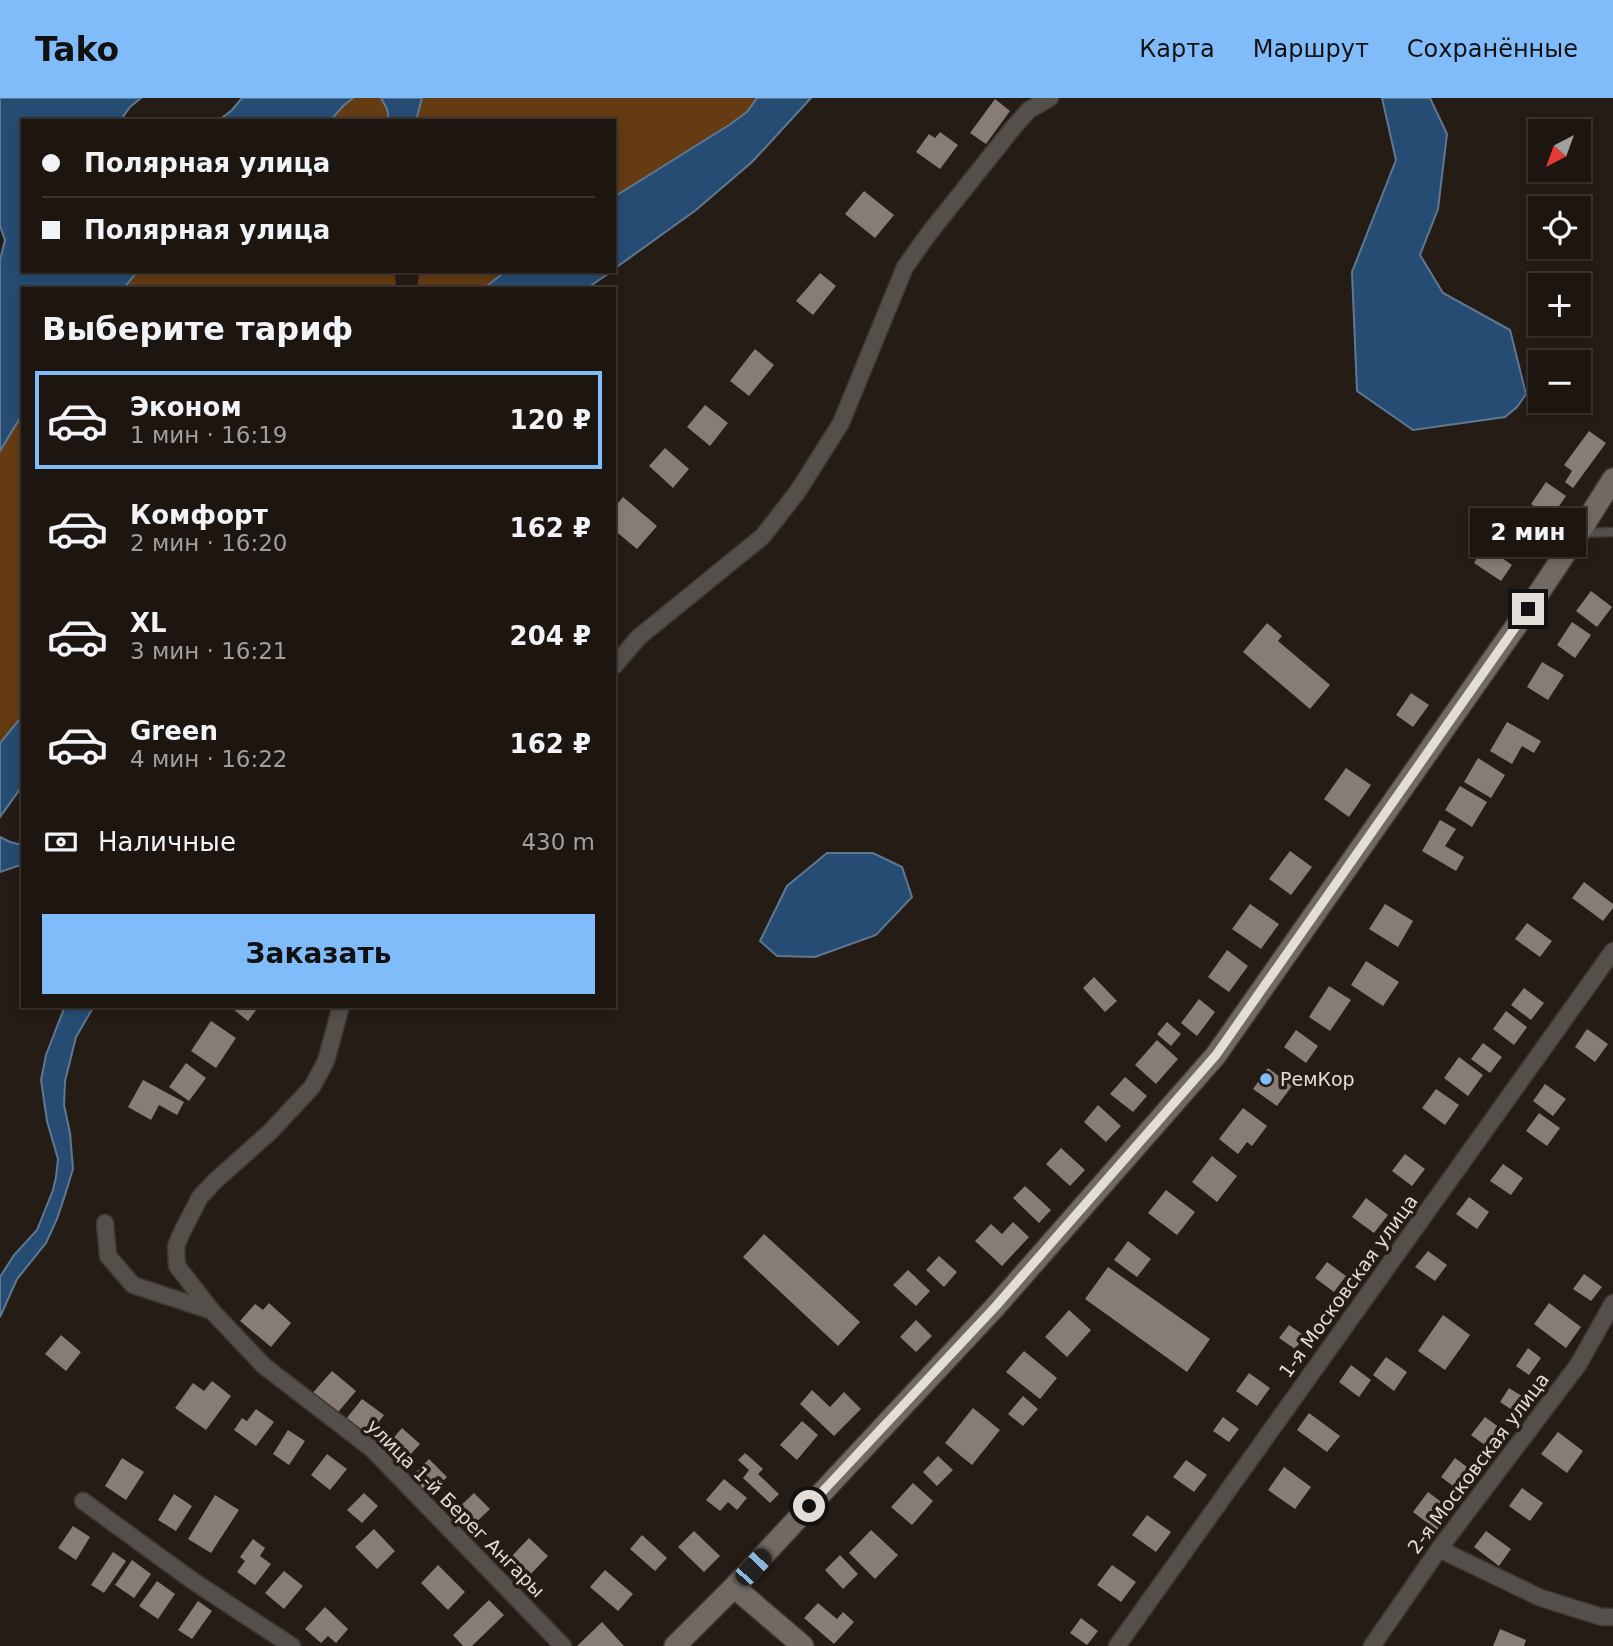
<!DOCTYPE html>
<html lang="ru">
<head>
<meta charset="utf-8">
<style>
	body { margin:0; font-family:"DejaVu Sans",sans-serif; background:#251e19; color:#f1f3f6; height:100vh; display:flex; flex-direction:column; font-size:26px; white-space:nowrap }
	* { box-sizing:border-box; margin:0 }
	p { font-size:23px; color:#a09f9f }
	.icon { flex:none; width:38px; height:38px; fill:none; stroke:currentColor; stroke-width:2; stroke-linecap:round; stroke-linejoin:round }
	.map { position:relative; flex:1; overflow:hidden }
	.drawer { position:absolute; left:21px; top:189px; width:595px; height:721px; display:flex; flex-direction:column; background:#1c1510; border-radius:0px; box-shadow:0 4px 10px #0003,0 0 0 2px #3a3430 }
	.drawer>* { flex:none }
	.top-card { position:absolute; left:21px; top:21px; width:595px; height:154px; border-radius:0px; box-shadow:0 4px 10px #0003,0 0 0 2px #3a3430; display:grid; align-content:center; height:154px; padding:0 21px; background:#1c1510 }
	.needle { width:46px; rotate:221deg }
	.buttons { position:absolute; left:1528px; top:21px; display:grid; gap:14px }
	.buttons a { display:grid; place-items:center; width:63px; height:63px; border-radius:0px; background:#1c1510; box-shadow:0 4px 10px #0003,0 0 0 2px #3a3430; font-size:35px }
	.end { position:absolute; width:32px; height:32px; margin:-16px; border:9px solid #e3ddd8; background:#111; box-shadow:0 0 0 4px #111 }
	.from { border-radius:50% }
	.bubble { position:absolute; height:49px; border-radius:0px; background:#1c1510; box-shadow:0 4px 10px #0003,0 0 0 2px #3a3430; font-size:23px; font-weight:700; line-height:49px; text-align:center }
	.car { position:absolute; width:21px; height:42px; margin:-21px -10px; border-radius:9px; box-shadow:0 0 5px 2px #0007; background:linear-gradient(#222 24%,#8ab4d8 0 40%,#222 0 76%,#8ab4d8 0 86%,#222 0) }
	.top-card b { display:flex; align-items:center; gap:24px; height:66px; font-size:26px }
	.top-card b+b { border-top:2px solid #3a3430 }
	.top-card i { width:18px; height:18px; background:#f1f3f6 }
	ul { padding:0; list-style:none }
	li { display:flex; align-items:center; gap:21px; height:98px; margin:0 14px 10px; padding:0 7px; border:4px solid transparent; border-radius:0px }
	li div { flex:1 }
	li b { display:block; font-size:26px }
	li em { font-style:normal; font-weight:700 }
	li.selected { border-color:#81bcfa }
	li>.icon { width:63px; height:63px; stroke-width:1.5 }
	h2 { padding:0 21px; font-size:32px; line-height:84px }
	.pay { display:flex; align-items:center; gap:18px; height:77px; padding:0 21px; font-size:26px }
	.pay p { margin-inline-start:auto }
	.button { display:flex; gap:14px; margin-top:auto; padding:14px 21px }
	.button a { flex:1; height:80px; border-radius:0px; background:#81bcfa; color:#111; font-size:28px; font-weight:700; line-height:80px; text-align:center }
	header { display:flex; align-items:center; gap:42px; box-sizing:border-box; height:98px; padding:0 35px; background:#81bcfa; color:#111 }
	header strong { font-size:33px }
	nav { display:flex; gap:38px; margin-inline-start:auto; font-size:24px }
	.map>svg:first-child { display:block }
	.green { fill:#643b13 }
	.water { fill:#264c73; stroke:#5f7891; stroke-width:2 }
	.building { fill:#887d74 }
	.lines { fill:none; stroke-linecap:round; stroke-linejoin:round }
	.lane-casing { stroke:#403730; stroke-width:11 }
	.street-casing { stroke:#403730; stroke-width:19 }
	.secondary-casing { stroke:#403730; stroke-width:24 }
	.lane { stroke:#534f4b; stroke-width:8 }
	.street { stroke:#534f4b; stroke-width:16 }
	.secondary { stroke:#716a64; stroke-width:21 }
	.route { stroke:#e3ddd8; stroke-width:9 }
	.poi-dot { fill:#81bcfa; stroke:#251c15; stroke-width:2.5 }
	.labels { text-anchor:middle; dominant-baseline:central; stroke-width:7; stroke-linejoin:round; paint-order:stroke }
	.poi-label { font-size:19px; fill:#e3ddd8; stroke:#251c15; text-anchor:start }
	.street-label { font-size:19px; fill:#e3ddd8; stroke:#251c15 }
</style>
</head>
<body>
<header>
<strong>Tako</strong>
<nav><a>Карта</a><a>Маршрут</a><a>Сохранённые</a></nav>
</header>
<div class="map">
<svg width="1613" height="1548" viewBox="0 0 1613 1548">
	<rect width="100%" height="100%" fill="#251c15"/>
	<!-- green -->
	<path class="green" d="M353,0H381L387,11L389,23H330L343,8Z
		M422,0H757L747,14L729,27L614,99V23H416Z
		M138,173H395L396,191H123Z
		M419,173H506L483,191H417Z
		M23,315V617L0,645V353Z"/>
	<!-- water -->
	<path class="water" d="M0,0H141L130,9L120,23H23V173H138L123,191H23V315L0,353V162L5,142L0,128Z
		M242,0H353L343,8L330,23H218L232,12Z
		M381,0H422L416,23H389L387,11Z
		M757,0H811L752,64L696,112L614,171V99L729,27L747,14Z
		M1382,0H1430L1447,36L1438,111L1420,157L1443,195L1510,232L1526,296L1517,309L1505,319L1413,332L1357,293L1352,174L1396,62Z
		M506,173H612L586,191H483Z
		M23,617V687L0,719V645Z
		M0,739L10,744L23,747V766L0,774Z
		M827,755H873L902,769L912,799L876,837L815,859L777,858L760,843L787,788Z
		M65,908H94L76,939L65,983L64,1007L70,1035L73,1071L65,1097L57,1121L46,1145L17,1181L0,1219V1179L14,1157L37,1132L53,1092L56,1079L58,1061L47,1023L41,982L46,957Z"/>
	<!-- building -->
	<path class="building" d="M995,1L1010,13L986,46L970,35Z
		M940,34L958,47L940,71L916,54L929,36L935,40Z
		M864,93L894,117L875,140L845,116Z
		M820,175L836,188L813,217L796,203Z
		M755,251L774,267L749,298L730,283Z
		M705,307L728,325L710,348L687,329Z
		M1589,333L1606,345L1573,390L1565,384L1572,373L1564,367Z
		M665,350L689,371L673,390L649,368Z
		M1546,384L1566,398L1551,420L1531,406Z
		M623,399L657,428L637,451L614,432V410Z
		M1485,448L1512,467L1501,483L1474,465Z
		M1591,493L1612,509L1597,529L1576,513Z
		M1572,524L1591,537L1575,560L1557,547Z
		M1267,525L1282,538L1278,543L1330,587L1310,611L1243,554Z
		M1542,564L1564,577L1548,602L1527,589Z
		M1411,595L1429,607L1413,629L1396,617Z
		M1507,624L1541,643L1534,655L1522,648L1512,666L1490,653Z
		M1478,660L1505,677L1491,700L1464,684Z
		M1346,670L1371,687L1349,719L1324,701Z
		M1460,688L1487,704L1472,729L1445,712Z
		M1440,722L1456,731L1445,748L1464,759L1456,773L1422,753Z
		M1290,753L1312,769L1291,797L1269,781Z
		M1584,784L1613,806V810L1603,823L1572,800Z
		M1250,806L1279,826L1261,851L1232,831Z
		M1385,806L1413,823L1398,849L1369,831Z
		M1527,825L1552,843L1540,859L1515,841Z
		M1227,852L1248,868L1229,894L1208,879Z
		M1366,863L1399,884L1383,908L1351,887Z
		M1094,879L1117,903L1105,914L1083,890Z
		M1329,888L1351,902L1330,933L1309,919Z
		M1524,890L1544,905L1531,922L1511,907Z
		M1199,901L1215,914L1197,938L1181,925Z
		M229,908H259L248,923Z
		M1506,913L1527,929L1514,947L1493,931Z
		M211,923L236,940L216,970L191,953Z
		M1167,924L1181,936L1171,948L1157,936Z
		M1587,931L1608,946L1595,964L1575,949Z
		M1296,932L1318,948L1306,965L1284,949Z
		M1157,942L1178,961L1156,986L1135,967Z
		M1483,945L1502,959L1490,975L1471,961Z
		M1459,959L1483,977L1468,998L1444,980Z
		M186,965L206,980L189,1003L169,989Z
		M1268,970L1292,988L1277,1008L1253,991Z
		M1125,979L1147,998L1133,1014L1110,996Z
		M143,982L184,1004L177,1017L159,1007L151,1022L128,1009Z
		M1545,986L1566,1001L1553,1018L1533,1003Z
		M1436,991L1459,1007L1445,1027L1422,1010Z
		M1098,1007L1121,1028L1106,1044L1084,1024Z
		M1243,1010L1267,1028L1252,1048L1247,1044L1238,1056L1219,1041Z
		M1539,1015L1560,1030L1547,1048L1526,1033Z
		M1061,1050L1085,1072L1070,1088L1046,1066Z
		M1405,1056L1425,1071L1412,1088L1392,1073Z
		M1212,1058L1237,1078L1217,1104L1192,1084Z
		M1503,1066L1523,1080L1511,1097L1490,1083Z
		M1025,1088L1051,1112L1039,1125L1013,1100Z
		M1166,1092L1195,1114L1177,1137L1148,1115Z
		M1469,1099L1489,1114L1477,1131L1456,1116Z
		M1366,1100L1388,1117L1374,1135L1352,1119Z
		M1013,1124L1029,1139L1002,1168L975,1143L991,1126L1002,1136Z
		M764,1136L860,1224L838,1248L743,1159Z
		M1128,1143L1151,1161L1137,1179L1114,1162Z
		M1428,1153L1447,1167L1435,1183L1415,1169Z
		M939,1158L957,1174L944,1189L926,1172Z
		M1327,1164L1346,1178L1334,1194L1315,1180Z
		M1108,1169L1210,1241L1187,1274L1085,1201Z
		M908,1172L930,1193L916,1208L893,1187Z
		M1584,1176L1602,1189L1591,1203L1573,1191Z
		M269,1205L291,1225L271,1249L240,1223L255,1206L263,1212Z
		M1549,1205L1581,1229L1566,1250L1534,1226Z
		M1069,1212L1091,1232L1067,1259L1045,1239Z
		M1443,1217L1470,1237L1445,1272L1418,1253Z
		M916,1222L932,1238L916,1254L900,1239Z
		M1289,1227L1305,1238L1295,1251L1279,1240Z
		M61,1237L81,1254L66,1273L45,1256Z
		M1528,1250L1541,1260L1529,1277L1516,1268Z
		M1024,1253L1057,1280L1040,1301L1006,1274Z
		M1386,1259L1407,1274L1394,1293L1373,1277Z
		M1351,1267L1371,1282L1359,1299L1339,1284Z
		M332,1273L356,1293L333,1320L309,1299Z
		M1249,1275L1270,1290L1257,1308L1236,1293Z
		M212,1283L231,1298L206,1332L175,1310L193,1285L204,1293Z
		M1509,1290L1531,1304L1521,1318L1500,1304Z
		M812,1292L830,1309L844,1294L861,1311L834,1338L800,1306Z
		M1023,1298L1038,1311L1023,1328L1008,1316Z
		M362,1301L384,1317L368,1338L346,1321Z
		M973,1310L1000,1332L972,1367L945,1345Z
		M256,1311L274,1324L256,1348L234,1332L242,1320L247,1323Z
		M1309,1315L1340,1338L1327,1354L1297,1332Z
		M1223,1319L1239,1331L1229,1344L1213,1333Z
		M1485,1319L1507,1335L1493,1353L1471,1337Z
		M802,1323L818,1337L797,1362L780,1347Z
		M402,1330L420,1346L400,1368L383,1352Z
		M288,1332L305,1343L289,1367L273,1356Z
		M1558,1334L1583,1353L1567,1375L1541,1356Z
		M745,1355L763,1371L758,1376L779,1396L770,1405L743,1380L749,1372L738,1362Z
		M327,1356L347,1371L330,1392L311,1377Z
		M938,1358L953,1372L937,1388L923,1374Z
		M122,1360L144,1374L126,1402L105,1388Z
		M1455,1360L1478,1377L1464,1396L1441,1379Z
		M429,1361L447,1379L427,1399L409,1381Z
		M1186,1362L1207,1377L1194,1394L1173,1379Z
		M1284,1369L1311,1389L1295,1411L1268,1392Z
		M724,1381L747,1400L737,1412L728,1404L720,1413L706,1402Z
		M913,1385L933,1403L912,1427L891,1409Z
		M1522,1390L1543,1405L1530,1423L1509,1408Z
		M1428,1394L1452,1412L1437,1432L1413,1414Z
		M364,1395L378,1408L362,1425L347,1412Z
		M474,1395L490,1411L468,1432L452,1416Z
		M174,1396L192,1408L176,1433L158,1422Z
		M215,1397L239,1412L211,1455L188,1441Z
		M1147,1417L1171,1434L1156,1454L1132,1437Z
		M73,1428L90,1439L76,1462L58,1450Z
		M374,1431L395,1453L377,1471L355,1449Z
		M871,1432L898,1457L875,1481L849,1455Z
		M694,1433L720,1458L704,1474L678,1449Z
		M1486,1433L1511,1451L1499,1468L1474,1449Z
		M642,1437L667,1460L655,1473L630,1451Z
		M529,1440L548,1458L529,1478L510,1460Z
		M253,1441L265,1450L260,1458L271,1466L255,1487L237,1474L245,1463L240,1459Z
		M113,1454L126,1463L104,1495L91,1487Z
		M840,1457L858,1476L843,1491L825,1472Z
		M132,1462L151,1476L134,1500L115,1487Z
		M438,1467L465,1494L448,1512L421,1485Z
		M1112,1467L1136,1484L1121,1504L1097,1487Z
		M605,1472L633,1496L618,1513L590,1489Z
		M284,1473L303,1488L284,1511L265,1495Z
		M157,1483L175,1496L158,1521L139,1508Z
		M489,1502L504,1517L472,1548H463L453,1537Z
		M198,1503L212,1513L192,1541L178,1532Z
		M818,1505L837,1521L843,1514L854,1524L834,1546L804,1520Z
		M325,1509L348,1531L336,1545L328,1538L321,1545L305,1531Z
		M1081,1520L1098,1533L1087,1547L1070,1535Z
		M602,1524L624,1548H577Z
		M1500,1531L1526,1542L1524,1548H1493Z"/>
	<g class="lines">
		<!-- lane casing -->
		<g class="lane-casing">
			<path id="lane" d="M1582,435L1613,434"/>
		</g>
		<!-- street casing -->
		<g class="street-casing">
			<path id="street" d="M614,568L639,539L763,438L798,393L841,325L905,169L930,134L1013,30L1029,12L1050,0
				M105,1125L108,1158L133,1187L212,1213L264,1268L372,1351L563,1548
				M212,1213L177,1168L176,1148L182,1134L200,1099L215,1083L270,1034L312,989L326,963L341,908
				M83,1403L193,1483L292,1548
				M1439,1451L1541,1500L1602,1519H1613
				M1117,1548L1613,853
				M1372,1548L1439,1451L1578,1267L1613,1205"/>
		</g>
		<!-- secondary casing -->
		<g class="secondary-casing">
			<path id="secondary" d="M734,1489L803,1548
				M675,1548L734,1489L996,1208L1216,957L1528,511L1579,435L1613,381"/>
		</g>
		<!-- lane -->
		<use href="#lane" class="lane"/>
		<!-- street -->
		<use href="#street" class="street"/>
		<!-- secondary -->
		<use href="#secondary" class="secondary"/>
	</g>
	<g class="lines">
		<!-- route -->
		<path class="route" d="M809,1408L996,1208L1216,957L1528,511"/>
	</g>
	<!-- markers -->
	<circle class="poi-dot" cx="1266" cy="981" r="7"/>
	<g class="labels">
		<!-- poi labels -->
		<g class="poi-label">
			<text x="1280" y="981">РемКор</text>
		</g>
		<!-- street labels -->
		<g class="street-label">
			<text transform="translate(1348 1188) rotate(-54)">1-я Московская улица</text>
			<text transform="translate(1478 1365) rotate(-53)">2-я Московская улица</text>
			<text transform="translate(456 1410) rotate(45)">улица 1-й Берег Ангары</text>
		</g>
	</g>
</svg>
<div class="buttons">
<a><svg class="needle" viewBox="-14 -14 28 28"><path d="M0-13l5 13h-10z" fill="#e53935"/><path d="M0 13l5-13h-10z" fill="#a09f9f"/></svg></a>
<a><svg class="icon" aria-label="locate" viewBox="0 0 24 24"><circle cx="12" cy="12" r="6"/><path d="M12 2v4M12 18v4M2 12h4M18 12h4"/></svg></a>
<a>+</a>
<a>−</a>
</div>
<i class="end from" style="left:809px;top:1408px"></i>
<i class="end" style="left:1528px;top:511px"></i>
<div class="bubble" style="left:1470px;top:410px;width:116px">2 мин</div>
<i class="car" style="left:753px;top:1469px;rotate:43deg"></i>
<div class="top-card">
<b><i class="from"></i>Полярная улица</b>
<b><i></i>Полярная улица</b>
</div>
<section class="drawer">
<h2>Выберите тариф</h2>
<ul>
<li class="selected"><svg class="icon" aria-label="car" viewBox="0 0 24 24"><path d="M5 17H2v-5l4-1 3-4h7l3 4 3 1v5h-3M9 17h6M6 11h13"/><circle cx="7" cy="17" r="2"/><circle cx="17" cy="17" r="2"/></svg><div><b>Эконом</b><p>1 мин · 16:19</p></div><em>120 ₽</em></li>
<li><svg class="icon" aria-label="car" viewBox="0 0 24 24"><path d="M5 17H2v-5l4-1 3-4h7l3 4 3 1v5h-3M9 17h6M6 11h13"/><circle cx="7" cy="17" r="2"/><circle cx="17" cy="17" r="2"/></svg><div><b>Комфорт</b><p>2 мин · 16:20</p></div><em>162 ₽</em></li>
<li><svg class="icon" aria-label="car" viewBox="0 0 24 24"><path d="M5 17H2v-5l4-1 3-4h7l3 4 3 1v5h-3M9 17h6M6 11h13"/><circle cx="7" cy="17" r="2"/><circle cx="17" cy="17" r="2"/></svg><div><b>XL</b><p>3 мин · 16:21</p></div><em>204 ₽</em></li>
<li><svg class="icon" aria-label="car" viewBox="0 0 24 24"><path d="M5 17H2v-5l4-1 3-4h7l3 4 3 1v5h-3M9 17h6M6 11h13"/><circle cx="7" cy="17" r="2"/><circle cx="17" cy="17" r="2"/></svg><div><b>Green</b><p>4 мин · 16:22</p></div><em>162 ₽</em></li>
</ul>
<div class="pay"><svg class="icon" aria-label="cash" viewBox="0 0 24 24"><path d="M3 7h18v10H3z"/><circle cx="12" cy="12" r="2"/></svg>Наличные<p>430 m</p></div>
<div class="button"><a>Заказать</a></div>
</section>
</div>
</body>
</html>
